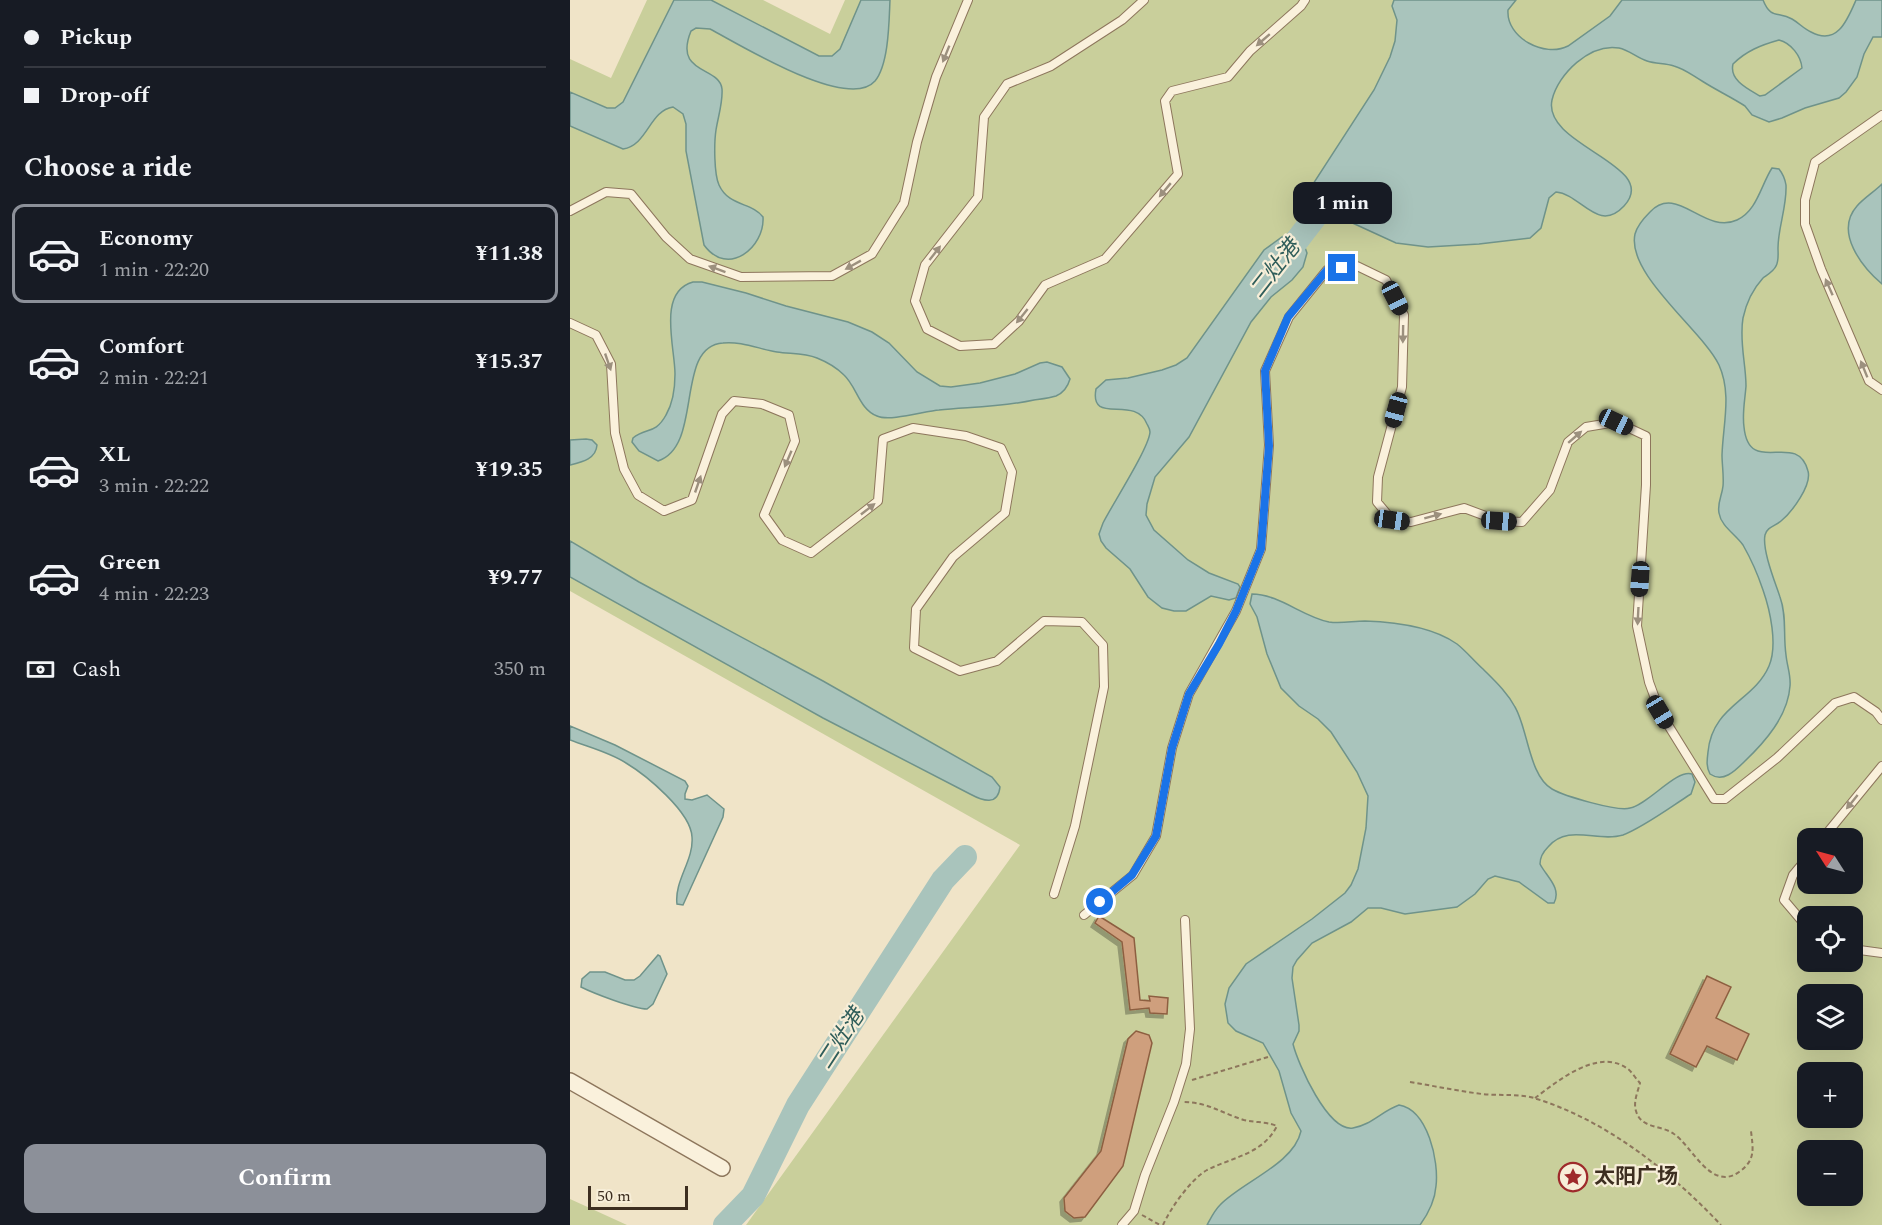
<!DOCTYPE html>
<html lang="en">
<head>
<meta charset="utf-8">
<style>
	body { margin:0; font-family:Spectral,"Noto Sans SC",serif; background:#242831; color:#f1f3f6; height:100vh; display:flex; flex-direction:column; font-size:22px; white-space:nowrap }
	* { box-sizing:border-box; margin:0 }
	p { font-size:20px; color:#9ea1a6 }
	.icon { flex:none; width:33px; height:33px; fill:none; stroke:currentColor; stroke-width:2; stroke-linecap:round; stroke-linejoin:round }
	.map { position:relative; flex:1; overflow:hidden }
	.details { display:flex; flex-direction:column; background:#171b24; width:570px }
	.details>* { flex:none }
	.guide { display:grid; align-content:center; height:132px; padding:0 24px; background:#171b24 }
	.needle { width:39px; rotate:306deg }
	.controls { position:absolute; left:1227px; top:828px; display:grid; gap:12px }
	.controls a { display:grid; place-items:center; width:66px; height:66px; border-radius:12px; background:#171b24; box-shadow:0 6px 24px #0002; font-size:30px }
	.scale { position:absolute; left:18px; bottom:15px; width:100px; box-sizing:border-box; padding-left:6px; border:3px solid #3d2e20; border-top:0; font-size:16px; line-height:21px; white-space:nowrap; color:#3d2e20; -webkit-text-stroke:4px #f7eed8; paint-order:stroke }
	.end { position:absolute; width:27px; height:27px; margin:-14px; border:8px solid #1a73e8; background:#fff; box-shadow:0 0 0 3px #fff }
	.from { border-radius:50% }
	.bubble { position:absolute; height:42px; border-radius:12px; background:#171b24; box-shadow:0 6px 24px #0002; font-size:20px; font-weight:700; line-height:42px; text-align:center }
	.car { position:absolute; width:18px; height:36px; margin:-18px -9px; border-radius:8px; box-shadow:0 0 4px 2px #0007; background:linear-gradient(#222 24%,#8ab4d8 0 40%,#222 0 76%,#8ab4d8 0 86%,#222 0) }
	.guide b { display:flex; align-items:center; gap:21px; height:57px; font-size:22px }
	.guide b+b { border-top:2px solid #363941 }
	.guide i { width:15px; height:15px; background:#f1f3f6 }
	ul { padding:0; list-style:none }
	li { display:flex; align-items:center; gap:18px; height:99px; margin:0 12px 9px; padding:0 12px; border:3px solid transparent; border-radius:12px }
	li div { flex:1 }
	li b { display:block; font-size:22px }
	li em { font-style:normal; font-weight:700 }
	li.active { border-color:#8c9099 }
	li>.icon { width:54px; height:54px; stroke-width:1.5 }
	h2 { padding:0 24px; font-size:27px; line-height:72px }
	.pay { display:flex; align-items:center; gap:15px; height:66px; padding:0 24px; font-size:22px }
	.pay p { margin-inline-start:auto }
	.action { display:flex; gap:12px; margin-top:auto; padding:12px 24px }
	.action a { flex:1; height:69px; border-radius:12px; background:#8c9099; color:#fff; font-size:24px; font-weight:700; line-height:69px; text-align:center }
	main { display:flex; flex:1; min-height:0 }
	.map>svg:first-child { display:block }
	.green { fill:#c9cf9b; fill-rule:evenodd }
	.water { fill:#a9c4bc; stroke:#6f938a; stroke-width:1.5; fill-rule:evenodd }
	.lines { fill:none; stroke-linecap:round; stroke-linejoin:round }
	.river { stroke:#a9c4bc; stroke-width:24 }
	.building { fill:#cf9f7d; stroke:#8d5f41; stroke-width:1.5; filter:url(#shadow) }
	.lane-casing { stroke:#8d765c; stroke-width:10 }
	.street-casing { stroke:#8d765c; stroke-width:18 }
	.path { stroke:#8d765c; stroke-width:2; stroke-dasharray:4.5 3; stroke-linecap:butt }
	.lane { stroke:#faf1dc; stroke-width:8 }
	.street { stroke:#faf1dc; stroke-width:15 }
	.oneway { fill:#9c907e }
	.route { stroke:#1a73e8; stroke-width:8 }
	.labels { text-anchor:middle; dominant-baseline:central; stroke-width:4.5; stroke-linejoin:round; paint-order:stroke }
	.poi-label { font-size:21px; font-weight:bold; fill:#3d2e20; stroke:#f7eed8; text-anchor:start }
	.water-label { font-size:22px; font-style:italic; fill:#2f5d5a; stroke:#f7eed8 }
</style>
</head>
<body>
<main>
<section class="details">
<div class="guide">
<b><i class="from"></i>Pickup</b>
<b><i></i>Drop-off</b>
</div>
<h2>Choose a ride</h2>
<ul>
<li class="active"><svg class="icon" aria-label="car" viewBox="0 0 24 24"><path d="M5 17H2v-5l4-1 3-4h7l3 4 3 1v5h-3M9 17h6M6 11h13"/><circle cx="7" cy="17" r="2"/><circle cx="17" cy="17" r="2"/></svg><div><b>Economy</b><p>1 min · 22:20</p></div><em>¥11.38</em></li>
<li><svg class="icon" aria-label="car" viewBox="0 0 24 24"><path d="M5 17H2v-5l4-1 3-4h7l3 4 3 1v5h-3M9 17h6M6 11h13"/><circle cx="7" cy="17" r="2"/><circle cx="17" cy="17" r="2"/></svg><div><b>Comfort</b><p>2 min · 22:21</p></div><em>¥15.37</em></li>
<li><svg class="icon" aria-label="car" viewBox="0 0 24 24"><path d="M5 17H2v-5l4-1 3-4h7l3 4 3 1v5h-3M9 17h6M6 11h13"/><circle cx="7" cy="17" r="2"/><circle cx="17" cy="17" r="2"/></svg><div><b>XL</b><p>3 min · 22:22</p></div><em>¥19.35</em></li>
<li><svg class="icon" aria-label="car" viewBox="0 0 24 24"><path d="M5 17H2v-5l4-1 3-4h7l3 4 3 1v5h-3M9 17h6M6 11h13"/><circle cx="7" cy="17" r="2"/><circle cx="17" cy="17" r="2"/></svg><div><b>Green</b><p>4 min · 22:23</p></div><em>¥9.77</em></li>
</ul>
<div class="pay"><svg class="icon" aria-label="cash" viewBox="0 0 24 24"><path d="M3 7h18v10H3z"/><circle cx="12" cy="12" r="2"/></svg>Cash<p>350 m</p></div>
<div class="action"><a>Confirm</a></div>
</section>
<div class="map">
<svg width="1312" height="1225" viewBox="0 0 1312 1225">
	<defs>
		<filter id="shadow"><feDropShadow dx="-4" dy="4" stdDeviation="0" flood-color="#0004"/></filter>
	</defs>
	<rect width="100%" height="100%" fill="#f0e4c8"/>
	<!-- green -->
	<path class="green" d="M77,0H193L260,34L275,0H1312V1225H176L450,845L0,591V59L41,78ZM1238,838H1282V884H1238ZM1238,916H1282V962H1238ZM1238,994H1282V1040H1238ZM1238,1072H1282V1118H1238ZM1238,1150H1282V1196H1238Z
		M0,1199L57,1225H0Z"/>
	<!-- water -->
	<path class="water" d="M104,0H141L249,56H262L270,49L291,0H320C319,21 319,64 305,81C278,112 169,44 140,29L126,28L121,31C103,75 150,66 152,89C153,102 148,117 146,130C144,143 144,174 149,185C159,207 182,202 193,217C195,247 158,278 134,245L116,151V124L113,114L103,107C79,111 78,145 53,149L0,126V92L37,108H45L53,102Z
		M824,0H946L938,10C936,38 975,58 998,46L1040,16L1052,0H1193C1201,20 1208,11 1222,19C1229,23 1234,29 1241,32C1267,46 1277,21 1286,0H1312V37H1303L1294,54L1287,77L1276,92L1269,98L1235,108L1212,118L1199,122L1182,115L1175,106C1161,97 1146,90 1132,81C1123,76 1115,69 1104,66C1095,63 1086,64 1077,61C1067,58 1059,50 1049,48C1020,43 988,74 982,100C972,146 1092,165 1054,206C1028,234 1011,194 986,192L979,198L971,228L960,238L909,244L858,247L826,243L752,209L744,203L740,194L743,184L804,90L820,57L825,41L827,20L822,6ZM1209,40C1221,43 1231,56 1232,68L1195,95L1190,96C1178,89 1159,80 1163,64C1176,51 1191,45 1209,40Z
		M1202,168L1209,169C1213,174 1215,179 1216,185C1217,207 1208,227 1208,248C1208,254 1209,261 1206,266C1204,271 1197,275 1193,278C1183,289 1176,304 1173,318C1169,341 1176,364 1176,386C1175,400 1172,413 1174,427C1179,478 1227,429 1238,471C1242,485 1222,512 1211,521C1205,526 1197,527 1195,535C1192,550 1205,582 1210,597C1217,616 1213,635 1216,655C1217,666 1221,675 1220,686C1218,716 1195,742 1174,762C1165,771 1153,783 1140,774C1136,767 1137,760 1138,752C1142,706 1184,701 1199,666C1208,645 1200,610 1193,590C1188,575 1181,559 1173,545C1165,534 1151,526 1149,513C1147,503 1152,496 1153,486C1154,476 1152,465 1152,455C1153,424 1162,394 1149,365C1133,331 1056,274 1065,234C1067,226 1074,218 1080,212C1107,183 1134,235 1167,220C1187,211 1191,185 1202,168Z
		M1312,184V284C1292,267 1264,232 1287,206C1294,198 1304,192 1312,184Z
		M725,231H729L737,253L733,267L722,280L701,297L681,322L619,437L585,477L577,504L576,515L584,530L618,560L639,573L668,584L670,587L666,598L659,600L641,596L616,611H604L592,608L578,597L560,569L536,548L531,541L529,534L533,523C542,505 579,448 580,432C580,429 578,426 577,424C565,394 519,426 526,389L536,380L558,378L592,370L606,365L617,358L694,250L712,237Z
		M123,282H132L176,293L216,306L278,322L302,332L319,343L347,372L370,386L381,387L410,383L445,374L470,363L477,362L492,367L500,379C498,386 493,393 486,396C480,398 471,399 464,400C432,407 401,407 369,410C355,411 320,422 307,416C289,409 287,387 274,375C266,367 257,362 247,358C234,353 220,354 207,352C189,349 171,341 153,343C104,346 134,446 88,461L69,451L62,442L63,438C76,427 85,435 96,415C103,403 105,388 105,374C105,347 87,292 123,282Z
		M16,439L22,440L27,445C26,459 12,462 0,465V440Z
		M0,541L69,582L253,681L422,777L430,787C428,806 413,801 400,794L253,718L0,577Z
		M682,594C709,594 733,617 759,622C771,624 783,621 795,621C824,622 863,627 887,644C896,651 904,661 913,669C925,681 937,692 945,707C958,729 959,776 982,789C994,796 1048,812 1060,808C1079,804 1106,769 1122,774L1125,782L1121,794C1102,806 1074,827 1053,835C1028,843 998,823 978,847C973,852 970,857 970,864C976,876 992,888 984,903H978L949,882L925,876L918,879L905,894L887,907L835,914L811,908H798L781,922L742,943L727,960L723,967L722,978L729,1025V1031L723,1044C728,1064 758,1132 783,1128C801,1125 812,1111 829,1105C858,1110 869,1161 866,1186C865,1200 858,1214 850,1225H637C641,1218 644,1211 650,1205C672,1182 724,1164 731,1131L721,1113L709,1071L693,1043L666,1031L658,1023L655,1004L659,988L676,964L742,919L775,893L781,885L788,869L796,828L798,796L787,772L761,732L748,719L729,706L711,688L697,654L687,617L680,604Z
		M0,726L45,745L115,781L118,786L115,794V799L122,800L137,795L154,809L153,817L113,905L107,904C104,881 124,860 122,837C121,812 76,775 56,763C39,752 18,747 0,740Z
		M88,955L90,956L97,974L83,1004L77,1009C64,1009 23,993 11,987L12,979L20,972H35L55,980H64L70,976Z"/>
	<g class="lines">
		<!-- river -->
		<path class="river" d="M712,260L771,183
			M155,1225L183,1196L228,1105L373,880L395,857"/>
	</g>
	<!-- building -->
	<path class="building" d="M529,916L564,938L570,1000L580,1001L579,996L598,998L597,1014L580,1013L579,1008L560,1010L552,942L525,923Z
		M1137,976L1161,987L1146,1018L1179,1034L1167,1060L1137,1046L1126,1067L1100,1054Z
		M566,1031L579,1035L582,1043L553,1166L515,1217L504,1218L495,1211L494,1198L531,1151L558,1039Z"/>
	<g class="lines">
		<!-- lane casing -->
		<g class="lane-casing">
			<path id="lane" d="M574,0L552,20L481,66L437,84L414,117L408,197L355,265L345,301L357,329L390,346L424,344L449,321L475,285L535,259L608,174L595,101L602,91L658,77L680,51L731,6L735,0
				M1312,115L1245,162L1235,200V224L1251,269L1299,381L1312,390
				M0,211L36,192L61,194L96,237L120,259L171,277L262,276L302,254L334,203L347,142L366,77L398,0
				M0,323L26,335L41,364L45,433L54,469L68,495L94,511L122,500L152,414L164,401L192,404L219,415L225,441L194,515L212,540L241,553L308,501L313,439L343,428L396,436L431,448L442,472L435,513L383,557L346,609L344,648L390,671L427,661L474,621L512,622L533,645L534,687L505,826L484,894
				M1253,838L1312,766
				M1238,857L1223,875L1214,900L1231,920L1238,925
				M514,915L563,875L586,836L602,748L619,694L666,611L691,549L699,445L695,371L719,317L757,270L787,266L816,280L834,315L832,387L808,477L807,502L822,520L841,522L894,508L929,521L952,522L980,490L998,442L1016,427L1046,422L1076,436V485L1067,626L1079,682L1090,712L1144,799H1155L1207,758L1265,703L1284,697L1306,712L1312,720
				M1282,949L1312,953
				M552,1225L564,1211L575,1175L604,1102L616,1064L620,1029L615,920"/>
		</g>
		<!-- street casing -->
		<g class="street-casing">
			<path id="street" d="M0,1081L152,1168"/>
		</g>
		<!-- path -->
		<path class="path" d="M622,1080L698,1057
			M840,1082C864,1086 888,1091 912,1094C930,1096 951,1093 967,1099C1037,1121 1101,1172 1151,1225
			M965,1098C988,1081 1028,1047 1058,1069C1062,1072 1066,1079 1070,1083C1068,1091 1063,1102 1066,1111C1071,1129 1092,1125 1104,1134C1122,1146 1141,1192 1169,1172C1186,1160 1183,1149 1181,1131
			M572,1215L590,1225
			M593,1225C600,1209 621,1179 637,1170C663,1157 693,1154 707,1126C694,1121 686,1123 674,1120C651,1113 638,1102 613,1102"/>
		<!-- lane -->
		<use href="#lane" class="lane"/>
		<!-- street -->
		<use href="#street" class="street"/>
	</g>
	<!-- one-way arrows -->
	<defs><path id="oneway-solid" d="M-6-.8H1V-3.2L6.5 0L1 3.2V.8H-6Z" transform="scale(1.5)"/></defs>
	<g class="oneway">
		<use href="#oneway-solid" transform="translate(693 40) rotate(139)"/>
		<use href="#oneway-solid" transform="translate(376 54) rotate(112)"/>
		<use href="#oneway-solid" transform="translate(595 190) rotate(130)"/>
		<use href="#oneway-solid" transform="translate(365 253) rotate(-52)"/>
		<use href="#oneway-solid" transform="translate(283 265) rotate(151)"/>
		<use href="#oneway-solid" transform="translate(147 269) rotate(-160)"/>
		<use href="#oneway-solid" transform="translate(1259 287) rotate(-114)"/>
		<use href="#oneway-solid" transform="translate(452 316) rotate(129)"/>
		<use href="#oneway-solid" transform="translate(833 334) rotate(91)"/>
		<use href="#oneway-solid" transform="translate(38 362) rotate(71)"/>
		<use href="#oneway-solid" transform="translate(1294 369) rotate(-112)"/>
		<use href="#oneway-solid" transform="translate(1005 437) rotate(-41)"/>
		<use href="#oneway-solid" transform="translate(218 459) rotate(113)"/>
		<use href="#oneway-solid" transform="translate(128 484) rotate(-71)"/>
		<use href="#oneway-solid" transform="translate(298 509) rotate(-38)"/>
		<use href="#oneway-solid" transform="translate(863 516) rotate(-15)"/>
		<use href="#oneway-solid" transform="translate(1068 616) rotate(93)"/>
		<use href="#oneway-solid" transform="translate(1282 802) rotate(129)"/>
	</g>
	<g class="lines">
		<!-- route -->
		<path class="route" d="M530,902L562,875L586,836L602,748L619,694L649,644L666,611L691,549L699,446L695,371L718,317L757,270L772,268"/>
	</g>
	<!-- icons -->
	<defs>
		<g id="sight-ring" transform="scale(1.5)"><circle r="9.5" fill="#f7eed8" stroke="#9e2a2b" stroke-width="1.5"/><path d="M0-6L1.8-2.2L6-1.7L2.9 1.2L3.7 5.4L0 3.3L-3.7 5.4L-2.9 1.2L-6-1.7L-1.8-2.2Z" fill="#9e2a2b"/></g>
	</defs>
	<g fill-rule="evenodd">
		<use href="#sight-ring" x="1003" y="1177"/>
	</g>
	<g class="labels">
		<!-- poi labels -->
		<g class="poi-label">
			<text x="1024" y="1177">太阳广场</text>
		</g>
		<!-- water labels -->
		<g class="water-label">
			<text transform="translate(705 269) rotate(-52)">二灶港</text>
			<text transform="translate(271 1039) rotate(-57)">二灶港</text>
		</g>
	</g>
</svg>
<div class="controls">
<a><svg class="needle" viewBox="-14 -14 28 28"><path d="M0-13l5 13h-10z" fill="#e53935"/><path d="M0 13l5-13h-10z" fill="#9ea1a6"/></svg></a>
<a><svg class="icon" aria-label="locate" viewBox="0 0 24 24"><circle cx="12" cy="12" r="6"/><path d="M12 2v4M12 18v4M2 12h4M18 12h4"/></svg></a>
<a><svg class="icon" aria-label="layers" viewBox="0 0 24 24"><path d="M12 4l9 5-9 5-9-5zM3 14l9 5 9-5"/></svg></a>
<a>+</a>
<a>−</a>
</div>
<div class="scale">50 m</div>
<i class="end from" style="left:530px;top:902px"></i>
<i class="end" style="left:772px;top:268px"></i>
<div class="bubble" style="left:723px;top:182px;width:99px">1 min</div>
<i class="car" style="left:825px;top:298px;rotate:153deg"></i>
<i class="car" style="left:826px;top:410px;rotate:195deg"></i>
<i class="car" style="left:1046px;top:422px;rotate:115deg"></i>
<i class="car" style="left:822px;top:520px;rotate:98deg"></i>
<i class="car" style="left:929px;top:521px;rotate:94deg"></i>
<i class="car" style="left:1070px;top:579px;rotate:184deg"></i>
<i class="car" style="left:1090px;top:712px;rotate:149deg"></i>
</div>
</main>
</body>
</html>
